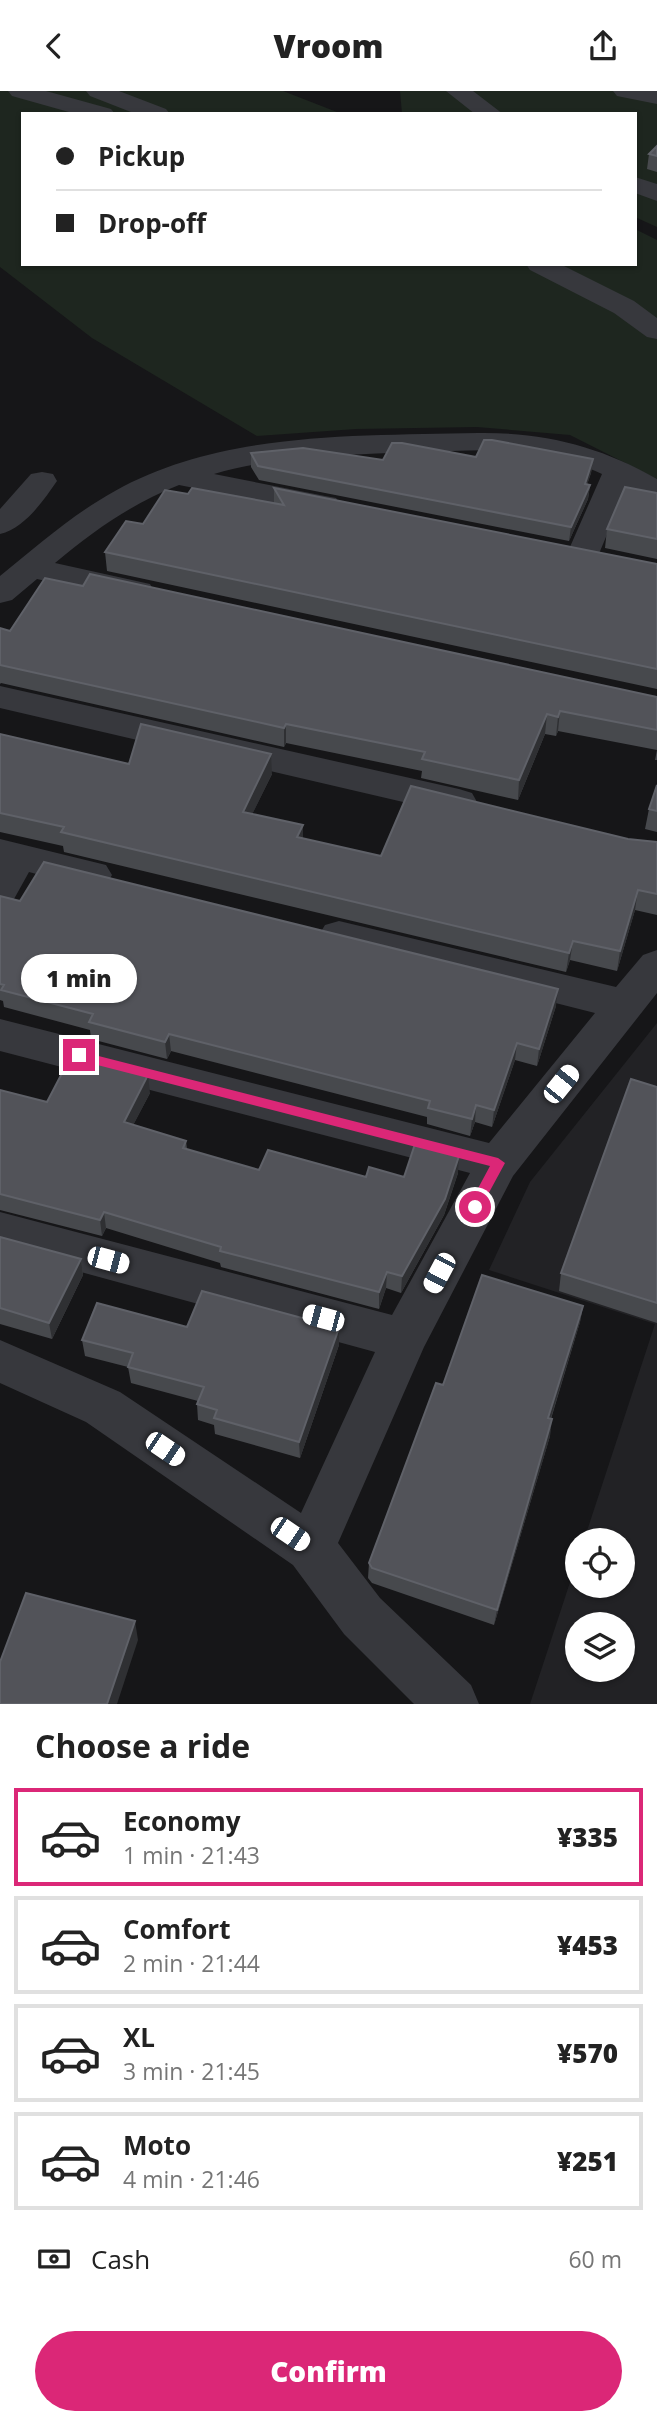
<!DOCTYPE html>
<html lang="en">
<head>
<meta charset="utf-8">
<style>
	body { margin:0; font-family:"Open Sans",sans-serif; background:#f2f2f2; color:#222; height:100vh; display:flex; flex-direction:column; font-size:26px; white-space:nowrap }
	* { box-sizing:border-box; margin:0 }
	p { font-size:23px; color:#767676 }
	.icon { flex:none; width:38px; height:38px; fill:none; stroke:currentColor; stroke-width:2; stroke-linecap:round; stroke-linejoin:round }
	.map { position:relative; height:1613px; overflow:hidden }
	.side { display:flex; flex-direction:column; background:#fff; flex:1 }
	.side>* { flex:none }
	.top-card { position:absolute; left:21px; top:21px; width:616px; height:154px; border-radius:0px; box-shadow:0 2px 5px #0004; display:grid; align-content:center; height:154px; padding:0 35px; background:#fff }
	.buttons { position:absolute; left:565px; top:1437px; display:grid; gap:14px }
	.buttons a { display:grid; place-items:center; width:70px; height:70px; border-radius:50%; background:#fff; box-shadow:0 2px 5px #0004; font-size:35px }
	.end { position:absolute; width:32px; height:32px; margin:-16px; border:9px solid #db2777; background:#fff; box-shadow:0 0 0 4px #fff }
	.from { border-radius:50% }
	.bubble { position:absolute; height:49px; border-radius:24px; background:#fff; box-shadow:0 2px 5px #0004; font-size:23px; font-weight:800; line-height:49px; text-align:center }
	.car { position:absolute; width:21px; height:42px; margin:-21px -10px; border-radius:9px; box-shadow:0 0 5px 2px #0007; background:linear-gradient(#fff 24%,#345 0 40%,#fff 0 76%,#345 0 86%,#fff 0) }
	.top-card b { display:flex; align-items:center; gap:24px; height:66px; font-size:26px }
	.top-card b+b { border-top:2px solid #e0e0e0 }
	.top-card i { width:18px; height:18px; background:#222 }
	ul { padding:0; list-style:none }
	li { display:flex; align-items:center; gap:21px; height:98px; margin:0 14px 10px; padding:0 21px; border:4px solid #e0e0e0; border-radius:0px }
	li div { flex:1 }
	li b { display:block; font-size:26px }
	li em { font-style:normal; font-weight:800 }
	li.current { border-color:#db2777 }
	li>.icon { width:63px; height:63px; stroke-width:1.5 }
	h2 { padding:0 35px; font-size:32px; line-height:84px }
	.pay { display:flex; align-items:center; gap:18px; height:77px; padding:0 35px; font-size:26px }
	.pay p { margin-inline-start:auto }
	.action { display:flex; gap:14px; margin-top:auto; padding:14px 35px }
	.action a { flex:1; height:80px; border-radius:42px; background:#db2777; color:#fff; font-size:28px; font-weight:800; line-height:80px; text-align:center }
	header { display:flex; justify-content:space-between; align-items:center; height:91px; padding:0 35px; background:#fff; font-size:32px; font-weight:800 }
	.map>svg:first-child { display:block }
	.built { fill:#222225; fill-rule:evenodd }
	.green { fill:#1e261f }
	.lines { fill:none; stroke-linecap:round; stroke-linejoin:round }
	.minor { fill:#37383d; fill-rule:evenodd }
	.wall { fill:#47494d }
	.shaded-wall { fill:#2f3033 }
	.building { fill:#525359; stroke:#5f6168; stroke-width:2 }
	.route { fill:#db2777 }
</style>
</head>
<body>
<header><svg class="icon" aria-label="back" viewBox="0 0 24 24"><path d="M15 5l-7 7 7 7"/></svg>Vroom<svg class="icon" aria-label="share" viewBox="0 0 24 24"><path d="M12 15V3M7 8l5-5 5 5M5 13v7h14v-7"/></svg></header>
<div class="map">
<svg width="657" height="1613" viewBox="0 0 657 1613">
	<rect width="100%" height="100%" fill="#161618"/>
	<!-- built -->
	<path class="built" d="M657,932V1613H530L577,1470L578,1494H623V1449H584L655,1233L489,1179L530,1091ZM578,1533H623V1578H578Z"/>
	<!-- green -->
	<path class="green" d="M0,0H283L342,23H23V173H635V138L657,149V388L570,344L477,336L356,338L257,345L92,247L0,176Z
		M400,0H657V136L635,126V23H402Z"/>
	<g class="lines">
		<!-- minor -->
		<path class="minor" d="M8,0H46L111,18L115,23H76L12,5Z
			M86,0H119L166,18L170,23H136L90,5Z
			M446,0H473L503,23H475Z
			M613,0H657V13L617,5Z
			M635,86L657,93V110L635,102Z
			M526,173H560L634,210L657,227V248L647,246L614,222L530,179Z
			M478,342C543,341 600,355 657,388V410L646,408L627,396L598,465L593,472L582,475L571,472L566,465L602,383C586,376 569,368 551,365C507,356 462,360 417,361C350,364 279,364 214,383L325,405L336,407L341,414L336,421L325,423L179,394C133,412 93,440 55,472L150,493L154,500L150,507L138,510L37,488L12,509L0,512V485C37,455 73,423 115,400C222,340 358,345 478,342Z
			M42,381L53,383L57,390C43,410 25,437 0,443V418L31,383Z
			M0,595L459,698L472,702L477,711L472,720L459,724L0,617Z
			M0,748L106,774L112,784L106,794L93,798L29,781L14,808L0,812Z
			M339,830L616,896L643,864L657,859V902L513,1085L424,1256L338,1452L380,1507L471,1594L479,1613H414L344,1543L293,1474L86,1331L0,1292V1249L120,1301L301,1422L375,1261L0,1159V1121L392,1224L470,1082L0,960V928L489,1052L595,922L325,854L319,844L325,834Z"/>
	</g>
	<!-- wall -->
	<path class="wall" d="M657,55V81L647,78L649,63Z
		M251,362L383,369L476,366L593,368L591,382L587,393L590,394L588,408L569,450L259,389L251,376Z
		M274,397L657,473V598L107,480L105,461L143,433L188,403L274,412Z
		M657,402V468L605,457L607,438Z
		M0,537L10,540L657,606V669H655L657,659L558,640L556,645L545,643L518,709L421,687L422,680L286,652L284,656L1,592L0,593Z
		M0,643L129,673L272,683L252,723L303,734V747L381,765L628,748L657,751V824L635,819L617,880L570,869L566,881L64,761L63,755L0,741Z
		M657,694V741L645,738L649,718Z
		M0,805L20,810L556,915L537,975L515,969L492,1036L475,1031L470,1045L427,1033V1026L171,960L167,968L91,948L90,939L4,916L3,910L0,909Z
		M657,996V1232L559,1200L561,1182Z
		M0,999L47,1011L150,1002L133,1034L186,1050L187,1058L259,1079L366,1086H404L458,1082L444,1124L401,1202L386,1197L379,1218L221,1176L220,1172L106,1137L102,1145L0,1119Z
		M0,1146L81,1168L83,1184L52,1248L0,1233Z
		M583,1215L580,1231L551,1328L550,1345L494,1534L372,1492L368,1487L369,1472L443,1294Z
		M187,1236L339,1254L300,1367L215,1343L214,1334L198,1329L197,1313L198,1310L131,1292L128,1276L85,1265L82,1249Z"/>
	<!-- shaded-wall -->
	<path class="shaded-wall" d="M593,368L591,382L583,407L585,393Z
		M590,394L588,408L569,450L571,436Z
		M560,620L558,640L556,645L558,626Z
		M547,623L545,643L518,709L519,689Z
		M286,633V652L284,656V637Z
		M271,663L272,683L244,740L243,721Z
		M303,734V754L297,746Z
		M638,799L635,819L617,880L620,860Z
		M573,850L570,869L566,881L569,862Z
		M558,898L556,915L537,975L539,958Z
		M169,943L171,960L167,968L165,951Z
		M517,952L515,969L492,1036L494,1019Z
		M148,984L150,1002L126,1048L124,1031Z
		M476,1014L475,1031L470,1045L472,1028Z
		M459,1065L458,1082L444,1124L401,1202L402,1185Z
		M104,1121L106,1137L102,1145L100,1129Z
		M81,1168L83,1184L52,1248L49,1232Z
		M387,1181L386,1197L379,1218V1201Z
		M583,1215L580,1231L546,1343L548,1327Z
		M339,1237V1254L300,1367L299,1351Z
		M552,1328L550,1345L494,1534L497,1519Z
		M135,1530L138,1549L117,1613H107Z"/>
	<!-- building -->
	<path class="building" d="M657,55V65L649,63Z
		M484,349H492L593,368L585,393L590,394L571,436L258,375L251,362L303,357L383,369L392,352H402L476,366Z
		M625,396L657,402V448L607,438Z
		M192,397L284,414L274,397L657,473V578L105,461L126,430L143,433L165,399L188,403Z
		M90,483L657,606V639L560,620L558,626L547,623L519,689L422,668L425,661L286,633L284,637L0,574V537L10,540L45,487L83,495Z
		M141,633L271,663L243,721L303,734L297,746L381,765L411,695L628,748L657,751V803L638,799L620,860L573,850L569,862L61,741L64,736L0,722V643L129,673Z
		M657,694V720L649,718Z
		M44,771L558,898L539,958L517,952L494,1019L476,1014L472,1028L428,1017L430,1010L169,943L165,951L89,931L93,923L1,899L4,894L0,893V805L20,810Z
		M71,965L148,984L124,1031L186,1050L183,1057L259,1079L268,1059L366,1086L369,1076L404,1086L415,1053L459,1065L445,1108L402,1185L387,1181L379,1201L220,1160L221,1156L104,1121L100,1129L0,1103V999L47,1011Z
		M631,988L657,996V1212L561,1182Z
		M0,1146L81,1168L49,1232L0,1217Z
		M482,1184L583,1215L548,1327L552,1328L497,1519L372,1477L369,1472L436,1292L443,1294Z
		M202,1200L339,1237L299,1351L214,1327L217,1319L197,1313L204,1296L128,1276L133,1262L82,1249L97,1212L187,1236Z
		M26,1502L135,1530L107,1613H0V1571Z"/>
	<!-- route -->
	<path class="route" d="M79,960L498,1067L505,1072L479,1120L475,1122L468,1116L490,1075L74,968L73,964Z"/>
</svg>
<div class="buttons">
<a><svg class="icon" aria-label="locate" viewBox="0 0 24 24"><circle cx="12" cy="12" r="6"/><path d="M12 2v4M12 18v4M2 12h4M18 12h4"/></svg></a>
<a><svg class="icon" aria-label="layers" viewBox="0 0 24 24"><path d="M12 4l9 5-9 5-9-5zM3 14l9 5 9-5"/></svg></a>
</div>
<i class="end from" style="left:475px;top:1116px"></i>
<i class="end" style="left:79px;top:964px"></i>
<div class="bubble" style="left:21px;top:863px;width:116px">1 min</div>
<i class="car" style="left:561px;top:993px;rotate:39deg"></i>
<i class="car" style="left:108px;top:1169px;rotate:105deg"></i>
<i class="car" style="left:439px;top:1182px;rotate:208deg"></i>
<i class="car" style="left:323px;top:1227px;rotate:285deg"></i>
<i class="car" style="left:165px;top:1358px;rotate:124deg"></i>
<i class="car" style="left:290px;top:1443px;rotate:124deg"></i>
<div class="top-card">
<b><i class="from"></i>Pickup</b>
<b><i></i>Drop-off</b>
</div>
</div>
<section class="side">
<h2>Choose a ride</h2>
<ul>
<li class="current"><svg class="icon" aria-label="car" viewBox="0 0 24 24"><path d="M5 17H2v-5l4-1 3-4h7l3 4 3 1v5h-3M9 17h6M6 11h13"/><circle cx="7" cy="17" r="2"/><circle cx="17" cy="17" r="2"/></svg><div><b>Economy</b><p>1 min · 21:43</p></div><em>¥335</em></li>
<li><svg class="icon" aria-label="car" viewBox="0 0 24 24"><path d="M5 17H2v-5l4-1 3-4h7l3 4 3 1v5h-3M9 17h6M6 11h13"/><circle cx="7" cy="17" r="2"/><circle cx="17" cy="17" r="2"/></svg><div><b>Comfort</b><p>2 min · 21:44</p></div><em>¥453</em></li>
<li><svg class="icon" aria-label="car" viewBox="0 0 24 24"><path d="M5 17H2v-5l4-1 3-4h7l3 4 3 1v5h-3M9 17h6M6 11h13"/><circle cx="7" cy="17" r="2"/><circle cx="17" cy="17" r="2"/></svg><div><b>XL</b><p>3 min · 21:45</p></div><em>¥570</em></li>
<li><svg class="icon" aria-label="car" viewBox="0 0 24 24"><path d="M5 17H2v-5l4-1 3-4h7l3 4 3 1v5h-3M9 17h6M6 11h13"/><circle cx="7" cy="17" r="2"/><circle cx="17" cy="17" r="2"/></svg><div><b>Moto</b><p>4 min · 21:46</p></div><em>¥251</em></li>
</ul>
<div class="pay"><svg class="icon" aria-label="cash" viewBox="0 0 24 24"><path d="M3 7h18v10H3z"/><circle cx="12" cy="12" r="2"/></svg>Cash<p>60 m</p></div>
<div class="action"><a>Confirm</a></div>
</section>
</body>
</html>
